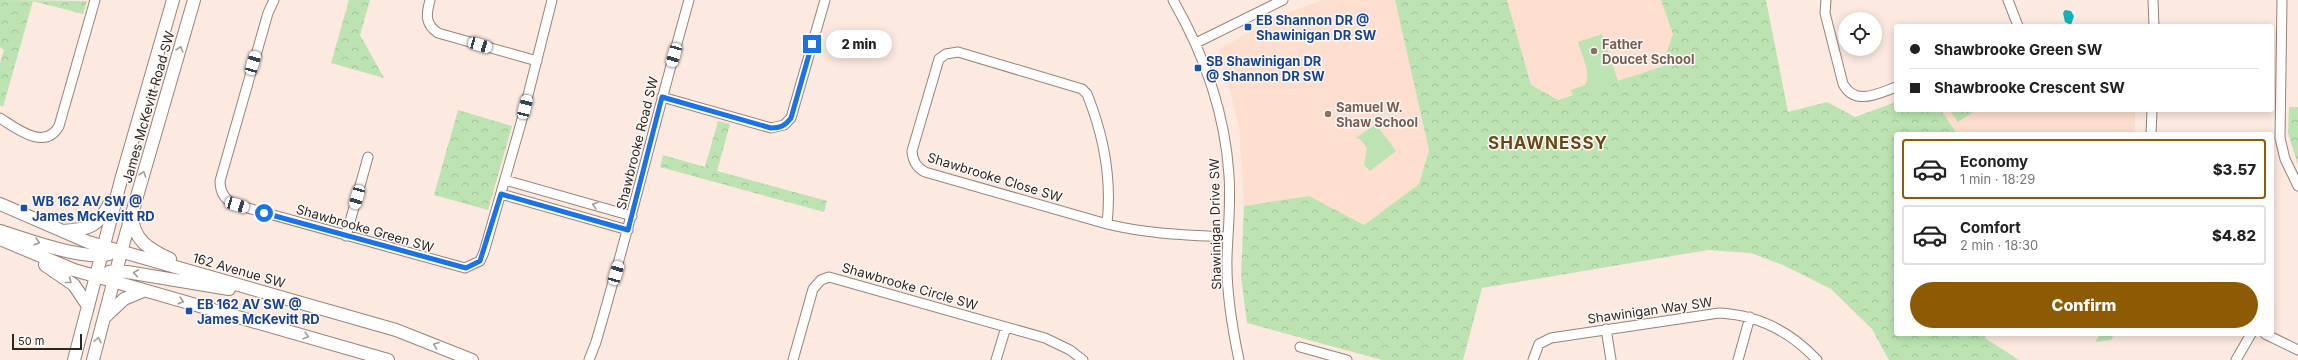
<!DOCTYPE html>
<html lang="en">
<head>
<meta charset="utf-8">
<style>
	body { margin:0; font-family:Inter,sans-serif; background:#f2f2f2; color:#222; height:100vh; display:flex; flex-direction:column; font-size:15px; white-space:nowrap }
	* { box-sizing:border-box; margin:0 }
	p { font-size:13px; color:#767676 }
	.icon { flex:none; width:22px; height:22px; fill:none; stroke:currentColor; stroke-width:2; stroke-linecap:round; stroke-linejoin:round }
	.map { position:relative; flex:1; overflow:hidden }
	.drawer { position:absolute; left:1894px; top:132px; width:380px; height:204px; display:flex; flex-direction:column; background:#fff; border-radius:4px; box-shadow:0 2px 10px #0003 }
	.drawer>* { flex:none }
	.top-card { position:absolute; left:1894px; top:24px; width:380px; height:88px; border-radius:4px; box-shadow:0 2px 10px #0003; display:grid; align-content:center; height:88px; padding:0 16px; background:#fff }
	.fabs { position:absolute; left:1838px; top:12px; display:grid; gap:8px }
	.fabs a { display:grid; place-items:center; width:44px; height:44px; border-radius:50%; background:#fff; box-shadow:0 2px 10px #0003; font-size:20px }
	.scale { position:absolute; left:12px; bottom:10px; width:70px; box-sizing:border-box; padding-left:4px; border:2px solid #2e2621; border-top:0; font-size:11px; line-height:14px; white-space:nowrap; color:#2e2621; -webkit-text-stroke:3px #fef9f7; paint-order:stroke }
	.end { position:absolute; width:18px; height:18px; margin:-9px; border:5px solid #1a73e8; background:#fff; box-shadow:0 0 0 2px #fff }
	.from { border-radius:50% }
	.bubble { position:absolute; height:28px; border-radius:14px; background:#fff; box-shadow:0 2px 10px #0003; font-size:13px; font-weight:800; line-height:28px; text-align:center }
	.car { position:absolute; width:12px; height:24px; margin:-12px -6px; border-radius:5px; box-shadow:0 0 3px 1px #0007; background:linear-gradient(#fff 24%,#345 0 40%,#fff 0 76%,#345 0 86%,#fff 0) }
	.top-card b { display:flex; align-items:center; gap:14px; height:38px; font-size:15px }
	.top-card b+b { border-top:1px solid #e0e0e0 }
	.top-card i { width:10px; height:10px; background:#222 }
	ul { padding:7px 0 0; list-style:none }
	li { display:flex; align-items:center; gap:12px; height:60px; margin:0 8px 6px; padding:0 8px; border:2px solid #e0e0e0; border-radius:4px }
	li div { flex:1 }
	li b { display:block; font-size:15px }
	li em { font-style:normal; font-weight:800 }
	li.selected { border-color:#8c5b04 }
	li>.icon { width:36px; height:36px; stroke-width:1.5 }
	.button { display:flex; gap:8px; margin-top:auto; padding:8px 16px }
	.button a { flex:1; height:46px; border-radius:24px; background:#8c5b04; color:#fff; font-size:16px; font-weight:800; line-height:46px; text-align:center }
	.map>svg:first-child { display:block }
	.built { fill:#fddecf }
	.grass { fill:#bce3b1 }
	.park { fill:url(#park-crowns) }
	.water { fill:#0cb4be }
	.lines { fill:none; stroke-linecap:round; stroke-linejoin:round }
	.minor-casing { stroke:#988378; stroke-width:11 }
	.major-casing { stroke:#988378; stroke-width:14 }
	.minor { stroke:#fff; stroke-width:9 }
	.major { stroke:#fff; stroke-width:12 }
	.oneway { stroke:#a19d9b }
	.route { stroke:#1a73e8; stroke-width:5 }
	.transit-dot { fill:#1a4fb4; stroke:#fef9f7; stroke-width:1.5 }
	.education-dot { fill:#8d6e63; stroke:#fef9f7; stroke-width:1.5 }
	.labels { text-anchor:middle; dominant-baseline:central; stroke-width:3; stroke-linejoin:round; paint-order:stroke }
	.transit-label { font-size:13px; font-weight:bold; fill:#164399; stroke:#fef9f7; text-anchor:start }
	.education-label { font-size:13px; font-weight:bold; fill:#785e54; stroke:#fef9f7; text-anchor:start }
	.street-label { font-size:13px; fill:#2e2621; stroke:#fef9f7 }
	.district-label { font-size:17px; font-weight:bold; letter-spacing:1px; fill:#694714; stroke:#fef9f7 }
</style>
</head>
<body>
<div class="map">
<svg width="2298" height="360" viewBox="0 0 2298 360">
	<defs>
		<pattern id="park-crowns" width="20" height="18" patternUnits="userSpaceOnUse"><rect width="20" height="18" fill="#bce3b1"/><path d="M2 6a3 3 0 1 1 6 0M12 15a3 3 0 1 1 6 0" fill="none" stroke="#a2c398"/></pattern>
	</defs>
	<rect width="100%" height="100%" fill="#fce9df"/>
	<!-- built -->
	<path class="built" d="M1322,0H1395L1429,150L1419,184L1364,225L1309,196L1244,206L1239,127L1227,79L1218,55L1221,48L1277,17Z
		M1507,0H1661L1673,34L1661,67L1558,100L1531,85Z
		M1941,110H2135V134H1957Z"/>
	<!-- grass -->
	<path class="grass" d="M1602,34L1618,81L1573,96L1571,90L1585,85C1592,73 1581,54 1578,42Z
		M1376,124L1396,151L1370,171L1364,165L1367,148L1360,139L1356,138Z
		M2097,334H2114L2111,340L2095,342L2099,336Z"/>
	<!-- park -->
	<path class="park" d="M0,0L87,1L83,14L33,1L3,107L0,105V63L4,50L0,47Z
		M349,0H370L360,35L384,78L331,63Z
		M1395,0H1507L1531,85L1558,100L1661,67L1673,34L1661,0H1766L1788,112L1827,102L1855,117L1896,102V110H1941L1957,134H1896V334H1987L1985,338L2019,360H1889L1872,329L1831,289L1783,265L1751,253L1708,250L1482,288L1463,360H1382L1247,323L1241,277L1244,206L1309,196L1364,225L1419,184L1429,150Z
		M2289,107H2298V165L2288,133Z
		M458,110L512,126L488,210L434,195Z
		M1950,110H1976L1958,122Z
		M718,121L730,124L717,171L827,201L824,212L660,167L663,155L705,167Z"/>
	<!-- water -->
	<path class="water" d="M2065,10L2071,11L2074,16L2071,25L2065,22L2063,13Z"/>
	<g class="lines">
		<!-- minor casing -->
		<g class="minor-casing">
			<path id="minor" d="M274,0L268,13L220,181C220,193 225,201 237,205L465,268L480,261L484,252L521,123L552,0
				M430,0C426,15 425,24 438,33L537,61
				M1173,0C1204,54 1225,113 1229,175C1231,203 1228,230 1227,257C1226,292 1232,327 1239,360
				M1826,0L1825,13L1843,84C1855,106 1877,94 1896,87
				M2008,0L2018,26
				M2153,0L2154,26
				M2282,0L2280,138L2285,159L2298,186
				M1196,43L1283,0
				M662,97L771,128L784,125L791,118L825,0
				M0,118C17,129 45,151 59,126L95,0
				M2151,134L2152,110
				M505,180L632,216
				M501,194L628,230
				M1107,224C1112,179 1104,136 1087,94L1082,89L958,52L946,54L939,59L912,151C913,161 916,167 925,172L1107,224C1147,234 1188,235 1228,237
				M346,236L368,157
				M1606,329L1611,360
				M2265,334L2298,350
				M1300,347L1347,360
				M589,360L596,342C629,229 657,114 689,0
				M793,360L813,289L821,280L829,277L1045,338L1070,350L1083,360
				M996,360L1006,327
				M1533,360L1539,344L1551,338L1719,313C1759,315 1790,331 1817,360
				M1738,360L1750,317
				M2236,360L2251,334"/>
		</g>
		<!-- major casing -->
		<g class="major-casing">
			<path id="major" d="M0,204L88,242L396,330L472,360
				M132,216C133,240 150,250 170,259
				M0,231C25,239 85,261 109,254
				M63,231C91,229 98,227 111,201
				M0,239L74,270L388,360
				M45,265L74,285L88,306
				M109,272L115,271L127,272L229,289
				M105,317L124,299L143,291
				M74,360L121,180L173,0
				M93,360L124,241L194,0"/>
		</g>
		<!-- minor -->
		<use href="#minor" class="minor"/>
		<!-- major -->
		<use href="#major" class="major"/>
	</g>
	<!-- one-way arrows -->
	<defs><path id="oneway-chevron" d="M-2-3.5L2.5 0L-2 3.5" fill="none" stroke-width="1.6" stroke-linecap="round" stroke-linejoin="round"/></defs>
	<g class="oneway">
		<use href="#oneway-chevron" transform="translate(180 49) rotate(-74)"/>
		<use href="#oneway-chevron" transform="translate(143 174) rotate(-73)"/>
		<use href="#oneway-chevron" transform="translate(595 205) rotate(-164)"/>
		<use href="#oneway-chevron" transform="translate(37 242) rotate(16)"/>
		<use href="#oneway-chevron" transform="translate(136 273) rotate(-172)"/>
		<use href="#oneway-chevron" transform="translate(69 281) rotate(38)"/>
		<use href="#oneway-chevron" transform="translate(181 301) rotate(16)"/>
		<use href="#oneway-chevron" transform="translate(306 336) rotate(16)"/>
		<use href="#oneway-chevron" transform="translate(98 340) rotate(-76)"/>
		<use href="#oneway-chevron" transform="translate(436 345) rotate(-159)"/>
	</g>
	<g class="lines">
		<!-- route -->
		<path class="route" d="M264,213L466,268L480,261L501,194L628,230L662,97L771,128C780,128 785,126 791,118L812,44"/>
	</g>
	<!-- markers -->
	<g class="transit-dot">
		<rect x="1244" y="23" width="8" height="8" rx="2"/>
		<rect x="1194" y="64" width="8" height="8" rx="2"/>
		<rect x="20" y="204" width="8" height="8" rx="2"/>
		<rect x="185" y="307" width="8" height="8" rx="2"/>
	</g>
	<g class="education-dot">
		<circle cx="1594" cy="51" r="4"/>
		<circle cx="1328" cy="114" r="4"/>
	</g>
	<g class="labels">
		<!-- transit labels -->
		<g class="transit-label">
			<text x="1256" y="20">EB Shannon DR @<tspan x="1256" dy="15">Shawinigan DR SW</tspan></text>
			<text x="1206" y="61">SB Shawinigan DR<tspan x="1206" dy="15">@ Shannon DR SW</tspan></text>
			<text x="32" y="201">WB 162 AV SW @<tspan x="32" dy="15">James McKevitt RD</tspan></text>
			<text x="197" y="304">EB 162 AV SW @<tspan x="197" dy="15">James McKevitt RD</tspan></text>
		</g>
		<!-- education labels -->
		<g class="education-label">
			<text x="1602" y="44">Father<tspan x="1602" dy="15">Doucet School</tspan></text>
			<text x="1336" y="107">Samuel W.<tspan x="1336" dy="15">Shaw School</tspan></text>
		</g>
		<!-- street labels -->
		<g class="street-label">
			<text transform="translate(148 107) rotate(-74)">James McKevitt Road SW</text>
			<text transform="translate(637 143) rotate(-76)">Shawbrooke Road SW</text>
			<text transform="translate(995 177) rotate(17)">Shawbrooke Close SW</text>
			<text transform="translate(1215 224) rotate(-91)">Shawinigan Drive SW</text>
			<text transform="translate(365 228) rotate(16)">Shawbrooke Green SW</text>
			<text transform="translate(239 270) rotate(16)">162 Avenue SW</text>
			<text transform="translate(910 286) rotate(16)">Shawbrooke Circle SW</text>
			<text transform="translate(1650 310) rotate(-8)">Shawinigan Way SW</text>
		</g>
		<!-- district labels -->
		<g class="district-label">
			<text x="1548" y="143">SHAWNESSY</text>
		</g>
	</g>
</svg>
<div class="fabs">
<a><svg class="icon" aria-label="locate" viewBox="0 0 24 24"><circle cx="12" cy="12" r="6"/><path d="M12 2v4M12 18v4M2 12h4M18 12h4"/></svg></a>
</div>
<div class="scale">50 m</div>
<i class="end from" style="left:264px;top:213px"></i>
<i class="end" style="left:812px;top:44px"></i>
<div class="bubble" style="left:826px;top:30px;width:66px">2 min</div>
<i class="car" style="left:480px;top:45px;rotate:106deg"></i>
<i class="car" style="left:674px;top:55px;rotate:196deg"></i>
<i class="car" style="left:253px;top:63px;rotate:16deg"></i>
<i class="car" style="left:525px;top:107px;rotate:14deg"></i>
<i class="car" style="left:357px;top:197px;rotate:196deg"></i>
<i class="car" style="left:237px;top:205px;rotate:106deg"></i>
<i class="car" style="left:616px;top:273px;rotate:16deg"></i>
<div class="top-card">
<b><i class="from"></i>Shawbrooke Green SW</b>
<b><i></i>Shawbrooke Crescent SW</b>
</div>
<section class="drawer">
<ul>
<li class="selected"><svg class="icon" aria-label="car" viewBox="0 0 24 24"><path d="M5 17H2v-5l4-1 3-4h7l3 4 3 1v5h-3M9 17h6M6 11h13"/><circle cx="7" cy="17" r="2"/><circle cx="17" cy="17" r="2"/></svg><div><b>Economy</b><p>1 min · 18:29</p></div><em>$3.57</em></li>
<li><svg class="icon" aria-label="car" viewBox="0 0 24 24"><path d="M5 17H2v-5l4-1 3-4h7l3 4 3 1v5h-3M9 17h6M6 11h13"/><circle cx="7" cy="17" r="2"/><circle cx="17" cy="17" r="2"/></svg><div><b>Comfort</b><p>2 min · 18:30</p></div><em>$4.82</em></li>
</ul>
<div class="button"><a>Confirm</a></div>
</section>
</div>
</body>
</html>
